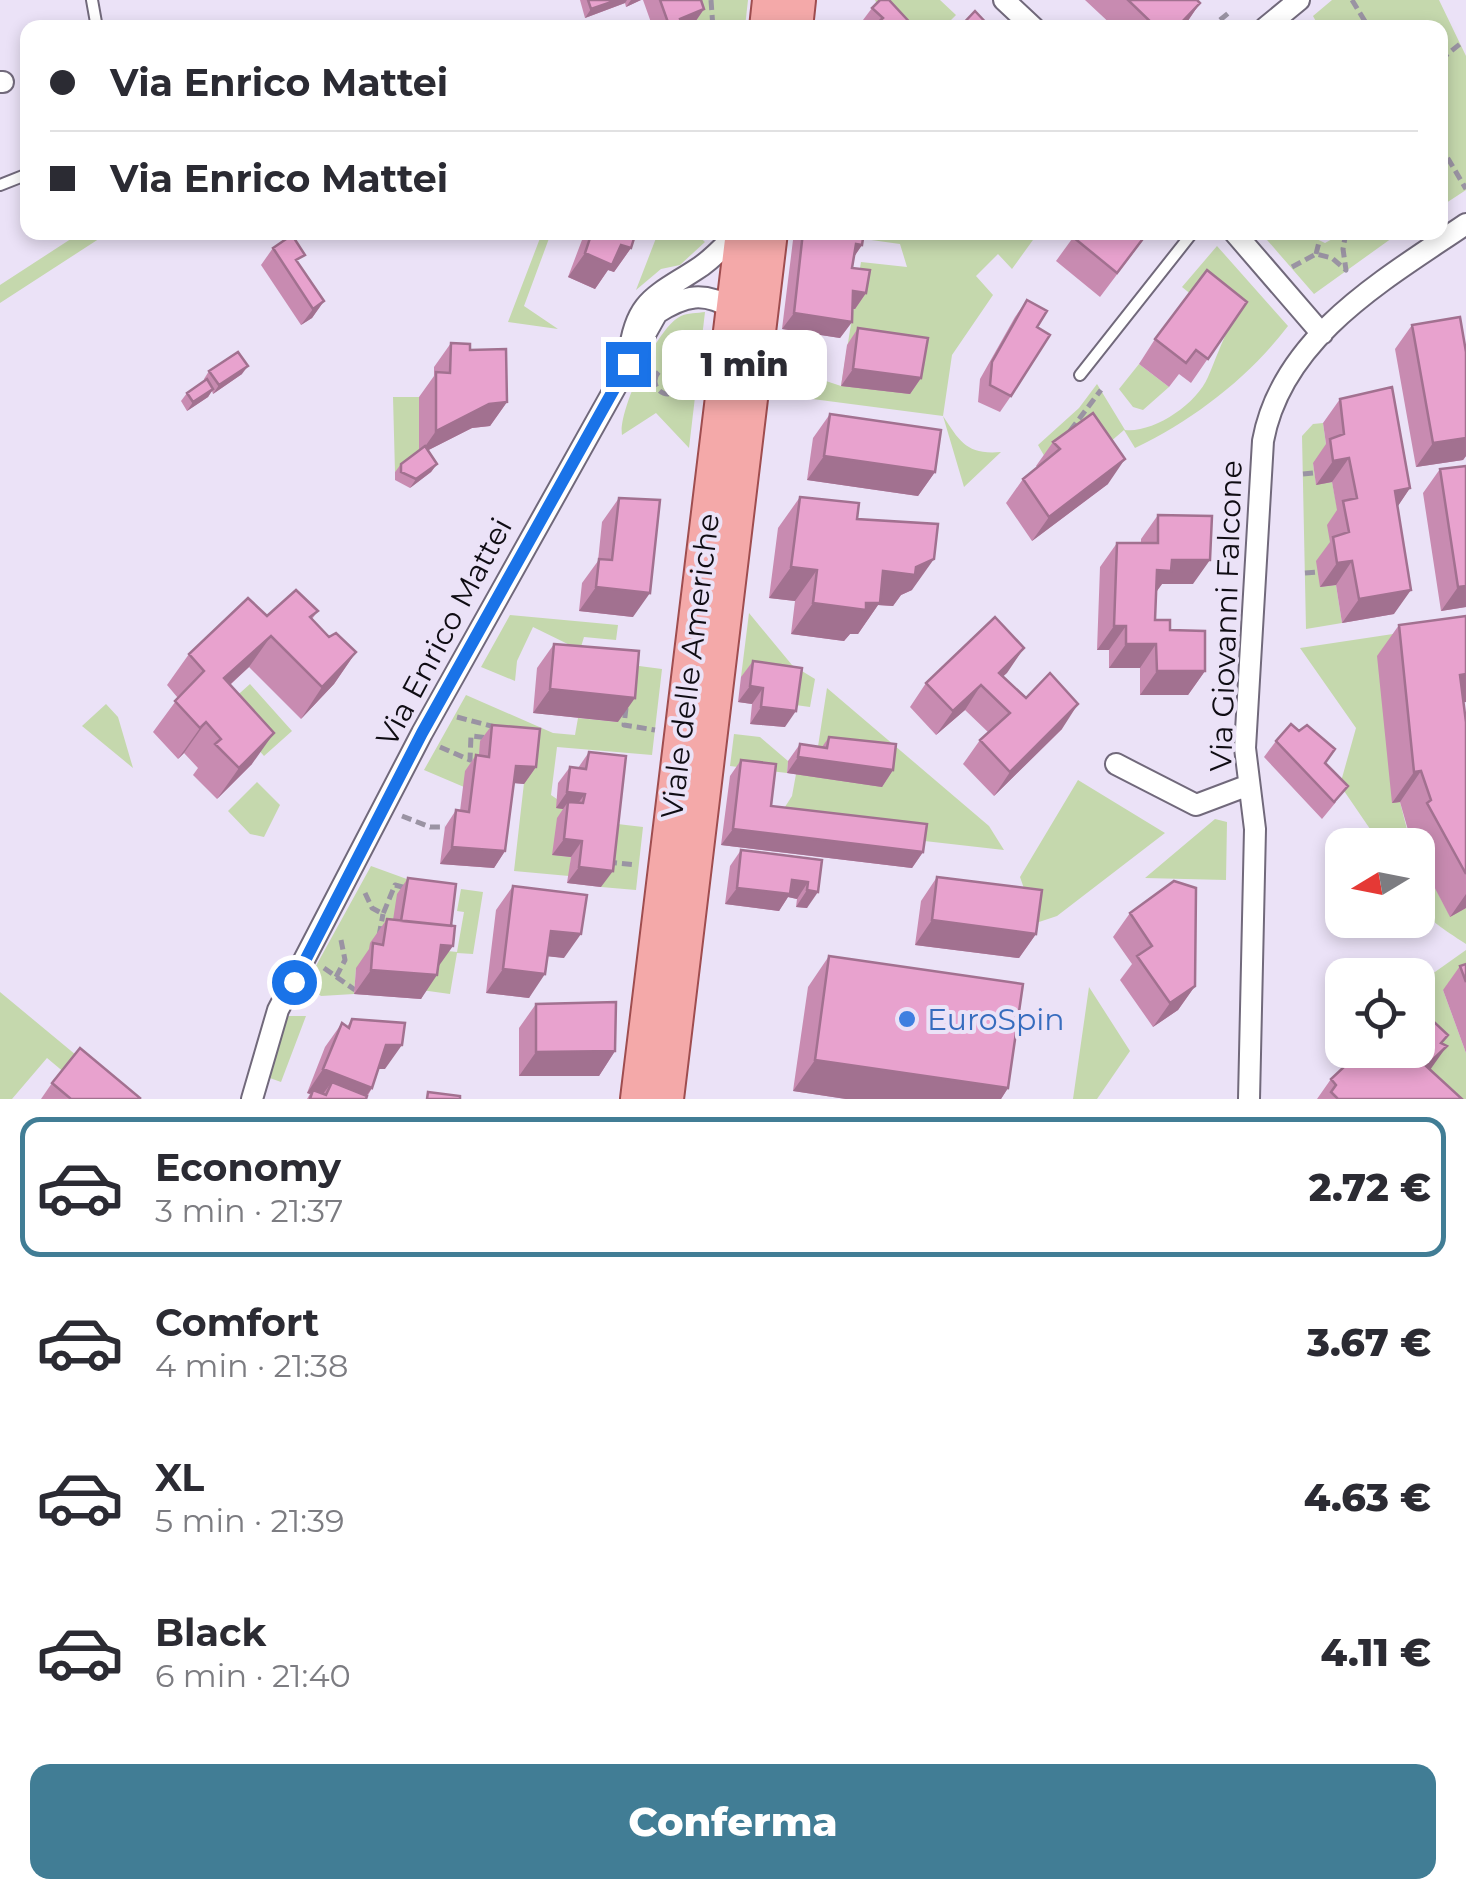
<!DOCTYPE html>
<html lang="it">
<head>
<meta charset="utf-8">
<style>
	body { margin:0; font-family:Montserrat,sans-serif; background:#f7f7f7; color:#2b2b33; height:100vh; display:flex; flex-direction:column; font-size:38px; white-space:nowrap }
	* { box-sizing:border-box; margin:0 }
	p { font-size:32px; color:#7c7c81 }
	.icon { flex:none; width:55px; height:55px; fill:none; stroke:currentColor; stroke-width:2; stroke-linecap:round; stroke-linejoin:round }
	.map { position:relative; height:1099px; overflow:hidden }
	.sheet { display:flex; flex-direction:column; background:#fff; flex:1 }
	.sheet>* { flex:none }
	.top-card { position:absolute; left:20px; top:20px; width:1428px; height:220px; border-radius:20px; box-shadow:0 5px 15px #0003; display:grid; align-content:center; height:220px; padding:0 30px; background:#fff }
	.needle { width:65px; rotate:260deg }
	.tools { position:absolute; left:1325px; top:828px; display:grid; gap:20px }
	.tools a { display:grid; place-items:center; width:110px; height:110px; border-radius:20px; background:#fff; box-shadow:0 5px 15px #0003; font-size:50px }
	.end { position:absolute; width:45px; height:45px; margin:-22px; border:12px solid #1a73e8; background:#fff; box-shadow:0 0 0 5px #fff }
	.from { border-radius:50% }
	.bubble { position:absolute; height:70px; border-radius:20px; background:#fff; box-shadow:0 5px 15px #0003; font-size:32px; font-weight:800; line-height:70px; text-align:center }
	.top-card b { display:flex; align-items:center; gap:35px; height:95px; font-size:38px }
	.top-card b+b { border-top:2px solid #e1e1e2 }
	.top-card i { width:25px; height:25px; background:#2b2b33 }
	ul { padding:18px 0 0; list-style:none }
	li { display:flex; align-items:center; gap:30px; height:140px; margin:0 20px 15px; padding:0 10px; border:5px solid transparent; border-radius:20px }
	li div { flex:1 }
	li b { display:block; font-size:38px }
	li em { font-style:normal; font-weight:800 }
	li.on { border-color:#417d95 }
	li>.icon { width:90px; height:90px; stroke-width:1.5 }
	.action { display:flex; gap:20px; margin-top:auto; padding:20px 30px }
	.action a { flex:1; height:115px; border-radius:20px; background:#417d95; color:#fff; font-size:40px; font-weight:800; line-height:115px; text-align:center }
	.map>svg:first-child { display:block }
	.green { fill:#c5d8ad }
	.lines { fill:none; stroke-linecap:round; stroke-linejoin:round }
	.lane-casing { stroke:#71697b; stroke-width:14 }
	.street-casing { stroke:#71697b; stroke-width:24 }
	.primary-casing { stroke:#9f4d4f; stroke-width:36 }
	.path { stroke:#9a93a3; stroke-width:5; stroke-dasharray:10 5; stroke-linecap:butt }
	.lane { stroke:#fff; stroke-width:10 }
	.street { stroke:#fff; stroke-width:20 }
	.primary { stroke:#f4a9a9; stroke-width:32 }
	.wall { fill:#c88bb1 }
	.shaded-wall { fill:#a27190 }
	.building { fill:#e8a2ce; stroke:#a27190; stroke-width:2.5 }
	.route { stroke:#1a73e8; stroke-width:12 }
	.shop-dot { fill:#3f7fe0; stroke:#ebe2f7; stroke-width:4 }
	.labels { text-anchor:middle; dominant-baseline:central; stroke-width:8; stroke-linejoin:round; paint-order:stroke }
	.street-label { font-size:30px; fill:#0f0c13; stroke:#ebe2f7 }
	.shop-label { font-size:30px; fill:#366cbe; stroke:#ebe2f7; text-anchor:start }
</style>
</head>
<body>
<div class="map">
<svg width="1466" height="1099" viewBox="0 0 1466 1099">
	<rect width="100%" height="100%" fill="#ebe2f7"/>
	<!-- green -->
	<path class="green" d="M684,0H748L745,27H694Z
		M875,0H940L956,15L944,27L888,28Z
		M1332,0H1439L1466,56V190L1440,207V28L1319,27L1313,16Z
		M80,233H108L0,303V285Z
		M542,233H551L524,306L558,329L508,322Z
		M658,233H695L705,242L680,265L661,269L636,290Z
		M865,233H1038L1012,269L998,254L976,276L993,295L952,355L943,416C960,442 967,455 1001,452L964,487L943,416L774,394L781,342L824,354L820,379L841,386L861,262L907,267L900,244L864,239Z
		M1261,233H1304L1325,243L1343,233H1399L1314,294Z
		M1217,246L1288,326C1248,378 1195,419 1135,448L1124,430L1109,443L1046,459L1038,445L1079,408L1097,384L1125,430C1153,433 1196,405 1208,377C1215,361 1221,343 1230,326L1182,287Z
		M705,312L689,448L656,413L622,435C618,411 657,327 681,316C687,313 698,313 705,312Z
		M1139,364L1169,387L1143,410L1133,407L1119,389Z
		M393,397H419V455L395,472Z
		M1323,423L1328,458L1313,463L1316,484L1332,482L1340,522L1320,587L1336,585L1342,623L1306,629L1302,436L1313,424Z
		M749,613L792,665L815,679L810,707L788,704L741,677Z
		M510,615L618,625L616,640L584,637L580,650L533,627L517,661L515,681L481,667Z
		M1466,623L1392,802H1400L1411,845H1381L1340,785L1356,728L1300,648Z
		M624,664L662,669L652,755L557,747L551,795L573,810L553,855L571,857L569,876L514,871L524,783L477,773L464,787L424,770L466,695L553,733L575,735L578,718L618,722Z
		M250,684L292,731L264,756L222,709Z
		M827,688L989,826L1004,850L774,824L792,796L796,774L882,786L817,753Z
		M106,704L118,717L133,768L82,726Z
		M734,734L760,737L788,761L787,773L730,766Z
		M1078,780L1165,833L1057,916L1036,923L1020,877Z
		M257,782L280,805L264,837L250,834L228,811Z
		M1215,819L1227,822L1226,880L1145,878Z
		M609,823L643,827L636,890L601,887Z
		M1418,856L1450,916L1466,908V944C1418,912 1418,915 1418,856Z
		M371,866L437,890L366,969L356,968L354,994L321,996L306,984Z
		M461,889L483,892L473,954L457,953L450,994L421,990L438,950L457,952L464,912L457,911Z
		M1466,950V981L1443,990L1466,1053V1099H1419L1418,984Z
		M1089,987L1130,1051L1097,1099H1073Z
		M0,992L129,1099H96L47,1058L12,1099H0Z
		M288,1016H306L281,1082L267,1077Z"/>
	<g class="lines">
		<!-- lane casing -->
		<g class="lane-casing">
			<path id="lane" d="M92,0L97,28
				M0,185L28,174
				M1080,375L1193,232"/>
		</g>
		<!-- street casing -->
		<g class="street-casing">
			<path id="street" d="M1004,0L1034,28
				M1265,28L1299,0
				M0,82H3
				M1234,232L1322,334
				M629,355C635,300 656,296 697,269C712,260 725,245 738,232
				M1116,764L1196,805L1249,785
				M252,1099L278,1010L422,733L657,313C685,295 704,291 733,309
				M1249,1099L1255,829L1245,748L1263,441C1282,337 1385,279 1466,224"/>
		</g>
		<!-- primary casing -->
		<g class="primary-casing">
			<path id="primary" d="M766,28L769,0
				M796,28L799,0
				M637,1099L742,232
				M667,1099L771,232"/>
		</g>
		<!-- path -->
		<path class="path" d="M711,0L713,28
			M1352,0L1369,28
			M1220,20L1231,11
			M1440,60L1460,44
			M1440,145L1466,189
			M1316,254L1319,242
			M1292,267L1316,254L1332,258L1346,270L1343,249L1346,232
			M655 381a13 13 0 1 1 26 0a13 13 0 1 1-26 0Z
			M1070,431L1101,390
			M1303,474L1314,473
			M1305,573L1318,572
			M626,708L624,725L655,730
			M457,717L495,727
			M440,747L470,760L471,736L490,738
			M402,816L430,827H445
			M607,862L636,865
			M365,893L372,908L383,914L395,885L406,888
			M379,936L383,914
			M324,968L355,990
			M336,977L345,960L341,940
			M1418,1002L1423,996"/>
		<!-- lane -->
		<use href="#lane" class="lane"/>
		<!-- street -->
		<use href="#street" class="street"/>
		<!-- primary -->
		<use href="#primary" class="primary"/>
	</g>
	<!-- wall -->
	<path class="wall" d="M580,0H641L626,7L625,3L585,18Z
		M643,0H701L704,9L693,25L687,28H653Z
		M1085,0H1197L1200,3L1183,28H1115Z
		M872,8L915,28H864L860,24Z
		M585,232H636L631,248L614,272L608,270L595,289L568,277Z
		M794,232H869L863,239L862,245L854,257L852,268L866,293L855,309H852V322L840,338L782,329Z
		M1077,232H1149L1100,297L1056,261Z
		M273,248L298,264L324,301L312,318L301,325L261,265Z
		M1027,300L1037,327L1011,396L1000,412L978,402L980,379L1015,317Z
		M1247,302L1191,383L1179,374L1169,387L1139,364L1155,339Z
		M1412,325L1466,352V456L1463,460L1416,467L1395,349Z
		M858,328L921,378L910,394L841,386L847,345Z
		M451,343L470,350L507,402L490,426L472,428L428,450L437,464L431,472L410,488L395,480V472L401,464L419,451V397L434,376V367Z
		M209,371L242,374L213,394L212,391L208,397L187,411L181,401L187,393L205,381L204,379Z
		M1340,399L1410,488L1397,507L1394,614L1342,623L1336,585L1320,587L1316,561L1330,542L1327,525L1337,510L1332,482L1316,485L1313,463L1326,444L1323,423Z
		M830,414L935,472L918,496L807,480L813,438Z
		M1053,442L1108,484L1032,541L1006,503L1023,479L1038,468L1036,466Z
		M1466,466V607L1441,611L1423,493L1440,469Z
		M800,497L857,519L912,590L901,595L893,606L878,605L858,634H850L844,641L791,634L795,601L769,598L778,528Z
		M619,498L633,617L579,611L582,583L598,561L602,522Z
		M1158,515L1193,584H1162L1156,592L1155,620L1170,630L1205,671L1188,695H1140V668H1109V650H1097L1100,567L1117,543H1141V539Z
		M318,611L312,619L329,637L356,652L334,684L301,719L249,667L230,685L252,764L217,799L193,775L198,768L184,753L178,759L153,732L178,698L167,685L189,654L267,616Z
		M1399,625L1463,702L1466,722V908L1450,917L1418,856V845H1411L1405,834L1408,830L1400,802L1392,803L1377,656Z
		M554,644L618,722L533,713L537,668Z
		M1024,648L1003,676L1062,729L994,796L963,764L980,740L989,733L965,710L936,735L910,707L926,683Z
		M753,661L785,727L750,724L752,704L738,702L741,677Z
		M492,725L536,767L524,784L514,783L505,851L494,868L440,864L445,827L456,810L460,811L465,771L476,755H479L480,741Z
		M829,737L893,770L882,787L787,773L788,761L800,744L822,747Z
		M1276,741L1325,763L1336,802L1322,819L1264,757Z
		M589,752L601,887L567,883L571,857L552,855L557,818L563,809L556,808L558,783L570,767L578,768Z
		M741,760L771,806L923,852L912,868L721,845L730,776Z
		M741,850L822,860L807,908L796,907L797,899L788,897L779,911L725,904L730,866Z
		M937,877L1036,934L1019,958L915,945L921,901Z
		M408,878L438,967L421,999L354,994L356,968L369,949L370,943L387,919L393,920L397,894Z
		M513,886L564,958L548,956L529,998L486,993L496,910Z
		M1130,913L1195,986L1178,1010L1153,1027L1120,980L1132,964L1113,937Z
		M829,956L1008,1088L1001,1099H846L793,1091L808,987Z
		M1466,964V1053L1443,990L1460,966Z
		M536,1004L615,1051L599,1076H519V1028Z
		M352,1019L385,1069H378L372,1088L366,1099H307L310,1094L307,1093L325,1047L342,1023L347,1027Z
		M1448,1035L1442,1043L1430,1070L1462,1099H1317L1331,1079L1368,1050H1418Z
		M52,1083L139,1099H41Z"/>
	<!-- shaded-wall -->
	<path class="shaded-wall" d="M617,0H627L625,3L585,18L591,9Z
		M631,0H641L626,7Z
		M1200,3L1183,28H1176Z
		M704,9L693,25L687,28H674L680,19Z
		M856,244L862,245L851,261Z
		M621,245L631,248L614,272L608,270L595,289L568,277L585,253Z
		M853,291L866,293L855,309L842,307Z
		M324,301L312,318L301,325L313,309Z
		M794,313L852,322L840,338L782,329Z
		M248,366L242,374L213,394L219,385Z
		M853,369L921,378L910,394L841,386Z
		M213,389L208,397L187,411L193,402Z
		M507,402L490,426L472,428L419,455L436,431L489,404Z
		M1466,438V456L1463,460L1416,467L1433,443Z
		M824,456L935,472L918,496L807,480Z
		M1349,458L1332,482L1316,485L1333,461Z
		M1125,459L1108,484L1032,541L1049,517Z
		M437,464L431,472L410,488L416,479Z
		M1410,488L1394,512L1395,491Z
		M934,559L912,590L901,595L893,606L878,605L858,634H850L844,641L791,634L813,603L883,571L916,567Z
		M1172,560H1210L1193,584H1162L1154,595L1157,570Z
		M1352,561L1336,585L1320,587L1337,563Z
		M791,567L817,570L795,601L769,598Z
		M1466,586V607L1441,611L1458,587Z
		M596,587L650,593L633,617L579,611Z
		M1411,590L1394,614L1342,623L1359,599Z
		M1114,626H1126L1109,650H1097Z
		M271,636L249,667L202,710L224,678Z
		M1126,644H1156L1140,668H1109Z
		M1024,648L1007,673L987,691L999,673Z
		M356,652L334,684L301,719L322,687Z
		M1157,671H1205L1188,695H1140Z
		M1466,674V702L1438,706L1460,675Z
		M981,685L965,710L936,735L953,711Z
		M750,686L763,688L752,704L738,702Z
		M550,689L635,698L618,722L533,713Z
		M1078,704L1062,729L994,796L1010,772Z
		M761,707L796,711L785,727L750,724Z
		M206,722L184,753L178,759L200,728Z
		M274,733L252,764L217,799L239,768Z
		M798,757L893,770L882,787L787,773Z
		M516,766L536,767L524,784L504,782Z
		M1421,771L1400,802L1392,803L1414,772Z
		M567,792L585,794L573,810L568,802L563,809L556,808Z
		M733,829L923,852L912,868L721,845Z
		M564,839L582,841L571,857L552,855Z
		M452,847L505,851L494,868L440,864Z
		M579,867L613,871L601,887L567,883Z
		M792,880L808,882L797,899L788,897L779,911L725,904L737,888Z
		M807,890L818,892L807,908L796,907Z
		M1466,894V908L1450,917Z
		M932,920L1036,934L1019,958L915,945Z
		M551,931L581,934L564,958L535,955Z
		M441,945L453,946L436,970Z
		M503,969L545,974L529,998L486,993Z
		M371,970L437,975L421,999L354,994Z
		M1195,986L1178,1010L1153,1027L1170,1003Z
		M386,1045H402L385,1069H369Z
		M1447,1046L1430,1070L1426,1066Z
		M615,1051L599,1076H519L536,1052Z
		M815,1060L1008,1088L1001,1099H846L793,1091Z
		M323,1069L372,1088L364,1099L332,1082L320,1098L313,1090L310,1094L307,1093Z"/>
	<!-- building -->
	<path class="building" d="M588,0H617L591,9Z
		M660,0H701L704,9L680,19L683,28H670Z
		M880,0H889L915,28H872L883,18L872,8Z
		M1128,0H1197L1200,3L1176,28H1157Z
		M975,11L991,28H959Z
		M592,232H636L631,248L621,245L612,265L585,253Z
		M803,232H864L862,245L856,244L852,268L870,270L866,293L853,291L852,322L794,313Z
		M1077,232H1148L1117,273L1073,237Z
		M292,235L305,255L296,260L324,301L313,309L273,248Z
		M1207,270L1247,302L1208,359L1196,350L1186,363L1155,339Z
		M1027,300L1047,311L1037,327L1050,335L1011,396L990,385L992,362Z
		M1460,317L1466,352V438L1433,443L1412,325Z
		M858,328L928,338L921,378L853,369Z
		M451,343L470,344V350L506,349L507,402L489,404L436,431V372L450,373Z
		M238,352L248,366L219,385L209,371Z
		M207,379L213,389L193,402L187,393Z
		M1392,387L1410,488L1395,491L1411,590L1359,599L1352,561L1337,563L1333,537L1349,532L1343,501L1357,498L1349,458L1333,461L1330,439L1344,434L1340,399Z
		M1093,413L1125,459L1049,517L1023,479L1060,449L1053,442Z
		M830,414L941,430L935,472L824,456Z
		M425,446L437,464L416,479L401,472V464Z
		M1466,466V586L1458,587L1440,469Z
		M800,497L859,503L857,519L938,524L934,559L916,567L915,575L883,571L880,603H866V610L813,603L817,570L791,567Z
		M619,498L660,500L650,593L596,587L599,559L612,560Z
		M1158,515L1212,516L1210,560H1172L1171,571L1157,570L1155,620H1170V630L1205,631V671H1157L1156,644H1126V626H1114L1117,543H1158Z
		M296,590L318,611L310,617L329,637L336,633L356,652L322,687L271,636L224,678L274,733L239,768L215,744L221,739L206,722L200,728L175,701L204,671L189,654L248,598L267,616Z
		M1466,616V674L1460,675L1466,722V874L1427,803L1431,800L1421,771L1414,772L1399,625Z
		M995,617L1024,648L999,673L1026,698L1050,673L1078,704L1010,772L980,740L1010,713L981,685L953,711L926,683Z
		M554,644L639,651L635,698L550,689Z
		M753,661L802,668L796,711L761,707L763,688L750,686Z
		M1291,724L1299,731L1307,725L1335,749L1325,763L1348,786L1334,802L1276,741Z
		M492,725L540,729L536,767L516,766L505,851L452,847L456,810L469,812L476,755L489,757Z
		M829,737L896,744L893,770L798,757L800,744L827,748Z
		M589,752L626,756L613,871L579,867L582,841L564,839L568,802L583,803L585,794L567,792L570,767L586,769Z
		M741,760L776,764L771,806L927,824L923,852L733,829Z
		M741,850L822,860L818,892L807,890L808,882L792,880L790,894L737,888Z
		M937,877L1042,890L1036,934L932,920Z
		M408,878L456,884L451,926L401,921Z
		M1174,881L1196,888L1195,986L1170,1003L1137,956L1152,946L1130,913Z
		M513,886L587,895L581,934L551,931L545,974L503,969Z
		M387,919L455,926L453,946L441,945L437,975L371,970L373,943L383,945Z
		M829,956L1023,984L1008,1088L815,1060Z
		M1466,964V982L1460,966Z
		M616,1002L615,1051L536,1052V1004Z
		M1419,1008L1448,1035L1441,1043L1447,1046L1426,1066L1462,1099H1338L1331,1092L1336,1085L1331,1079L1362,1050L1371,1058L1378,1050H1418V1009Z
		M352,1019L405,1023L402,1045H386L372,1088L323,1069L342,1023L349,1028Z
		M80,1048L140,1098L139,1099H71L52,1083Z
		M332,1082L367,1096L366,1099H310L313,1090L326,1095Z
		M428,1092L460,1096V1099H427Z"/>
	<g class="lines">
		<!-- route -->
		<path class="route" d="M294,982L422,733L628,364"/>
	</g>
	<!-- markers -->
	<circle class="shop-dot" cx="907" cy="1019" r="10"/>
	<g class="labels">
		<!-- street labels -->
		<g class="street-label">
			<text transform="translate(1226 616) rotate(-88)">Via Giovanni Falcone</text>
			<text transform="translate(444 632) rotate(-62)">Via Enrico Mattei</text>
			<text transform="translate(690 666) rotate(-83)">Viale delle Americhe</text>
		</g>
		<!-- shop labels -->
		<g class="shop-label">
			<text x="927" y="1019">EuroSpin</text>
		</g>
	</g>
</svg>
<div class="tools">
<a><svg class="needle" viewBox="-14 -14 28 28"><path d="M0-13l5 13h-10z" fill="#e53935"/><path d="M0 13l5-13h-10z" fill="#7c7c81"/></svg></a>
<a><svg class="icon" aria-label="locate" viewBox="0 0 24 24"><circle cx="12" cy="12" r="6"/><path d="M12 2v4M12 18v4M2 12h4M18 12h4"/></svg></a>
</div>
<i class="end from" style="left:294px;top:982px"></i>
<i class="end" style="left:628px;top:364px"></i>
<div class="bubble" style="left:662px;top:330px;width:165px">1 min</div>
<div class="top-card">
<b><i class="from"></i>Via Enrico Mattei</b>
<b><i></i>Via Enrico Mattei</b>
</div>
</div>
<section class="sheet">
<ul>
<li class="on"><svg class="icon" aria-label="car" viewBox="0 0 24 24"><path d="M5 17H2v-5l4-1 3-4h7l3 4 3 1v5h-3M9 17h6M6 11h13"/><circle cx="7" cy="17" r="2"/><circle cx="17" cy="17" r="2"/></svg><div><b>Economy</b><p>3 min · 21:37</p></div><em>2.72 €</em></li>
<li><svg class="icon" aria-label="car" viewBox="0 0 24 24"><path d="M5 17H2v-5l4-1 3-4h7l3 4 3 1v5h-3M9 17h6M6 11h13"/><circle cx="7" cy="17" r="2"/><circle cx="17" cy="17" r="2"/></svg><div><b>Comfort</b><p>4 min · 21:38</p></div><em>3.67 €</em></li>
<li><svg class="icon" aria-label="car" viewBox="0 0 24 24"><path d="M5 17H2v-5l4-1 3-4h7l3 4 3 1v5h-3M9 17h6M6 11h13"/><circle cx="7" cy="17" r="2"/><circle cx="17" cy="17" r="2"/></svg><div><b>XL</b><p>5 min · 21:39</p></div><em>4.63 €</em></li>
<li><svg class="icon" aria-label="car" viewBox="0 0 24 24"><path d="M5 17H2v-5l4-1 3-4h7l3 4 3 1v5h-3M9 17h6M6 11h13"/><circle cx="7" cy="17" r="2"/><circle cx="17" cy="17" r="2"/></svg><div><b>Black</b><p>6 min · 21:40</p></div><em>4.11 €</em></li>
</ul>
<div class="action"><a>Conferma</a></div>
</section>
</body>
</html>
